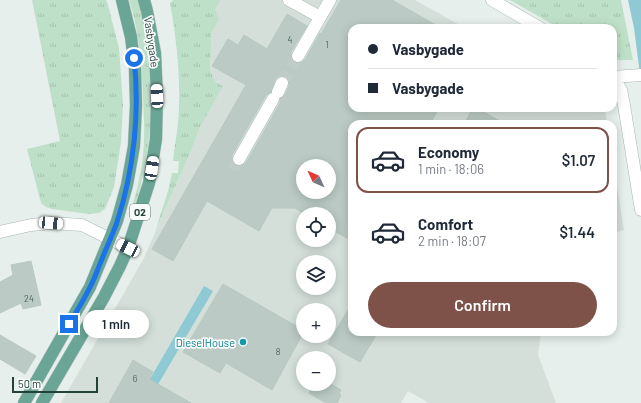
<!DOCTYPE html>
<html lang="en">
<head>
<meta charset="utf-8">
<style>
	body { margin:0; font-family:Barlow,sans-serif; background:#f6f6f7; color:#1f2937; height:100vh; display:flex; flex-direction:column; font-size:15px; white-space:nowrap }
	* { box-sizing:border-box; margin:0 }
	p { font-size:13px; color:#747a83 }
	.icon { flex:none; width:22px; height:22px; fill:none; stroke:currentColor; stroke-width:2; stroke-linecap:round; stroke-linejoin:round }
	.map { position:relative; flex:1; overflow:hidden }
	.drawer { position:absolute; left:348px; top:120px; width:269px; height:216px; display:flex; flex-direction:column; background:#fff; border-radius:12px; box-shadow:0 2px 10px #0003 }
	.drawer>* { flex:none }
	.banner { position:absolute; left:348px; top:24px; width:269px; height:88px; border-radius:12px; box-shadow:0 2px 10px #0003; display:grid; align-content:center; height:88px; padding:0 20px; background:#fff }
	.needle { width:26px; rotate:314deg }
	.controls { position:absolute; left:296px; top:159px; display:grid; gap:8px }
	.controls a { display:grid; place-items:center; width:40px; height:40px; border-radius:50%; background:#fff; box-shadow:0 2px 10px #0003; font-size:20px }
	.scale { position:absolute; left:12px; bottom:10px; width:86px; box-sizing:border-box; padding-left:4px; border:2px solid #24423a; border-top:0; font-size:11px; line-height:14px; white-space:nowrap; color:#24423a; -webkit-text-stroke:3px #f7fbf9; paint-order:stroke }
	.end { position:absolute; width:18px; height:18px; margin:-9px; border:5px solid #1a73e8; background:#fff; box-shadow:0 0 0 2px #fff }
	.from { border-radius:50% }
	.bubble { position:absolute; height:28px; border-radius:14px; background:#fff; box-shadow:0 2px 10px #0003; font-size:13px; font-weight:600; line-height:28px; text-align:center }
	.car { position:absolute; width:12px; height:24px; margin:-12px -6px; border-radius:5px; box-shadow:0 0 3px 1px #0007; background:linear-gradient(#fff 24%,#345 0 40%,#fff 0 76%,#345 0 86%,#fff 0) }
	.banner b { display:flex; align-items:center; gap:14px; height:38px; font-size:15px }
	.banner b+b { border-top:1px solid #e0e1e3 }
	.banner i { width:10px; height:10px; background:#1f2937 }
	ul { padding:7px 0 0; list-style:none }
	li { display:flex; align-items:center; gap:12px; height:66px; margin:0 8px 6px; padding:0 12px; border:2px solid transparent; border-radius:12px }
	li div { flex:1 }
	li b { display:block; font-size:15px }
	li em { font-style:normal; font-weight:600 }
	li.selected { border-color:#7f5249 }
	li>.icon { width:36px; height:36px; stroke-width:1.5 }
	.button { display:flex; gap:8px; margin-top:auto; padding:8px 20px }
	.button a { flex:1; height:46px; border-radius:24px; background:#7f5249; color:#fff; font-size:16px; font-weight:600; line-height:46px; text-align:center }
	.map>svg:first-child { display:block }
	.built { fill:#d4dfda; fill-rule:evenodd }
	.grass { fill:url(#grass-tufts) }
	.water { fill:#8ec9d4 }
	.building { fill:#bbcac4; stroke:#b8c9c2; fill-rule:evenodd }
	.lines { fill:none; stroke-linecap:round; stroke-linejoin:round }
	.minor-tunnel { stroke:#bfccc8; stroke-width:12; stroke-dasharray:12 6; stroke-linecap:butt }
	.minor-casing { stroke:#a8b8b2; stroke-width:13 }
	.major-casing { stroke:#c2cac8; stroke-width:13 }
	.minor { stroke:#fff; stroke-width:12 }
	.major { stroke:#6aa596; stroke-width:12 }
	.route { stroke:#1a73e8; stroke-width:5 }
	.culture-dot { fill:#0f9aa8; stroke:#f7fbf9; stroke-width:1.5 }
	.labels { text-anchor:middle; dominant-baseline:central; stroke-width:3.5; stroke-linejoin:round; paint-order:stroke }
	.number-label { font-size:9px; fill:#4a645c }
	.shield { fill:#f7fbf9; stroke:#637a73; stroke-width:1 }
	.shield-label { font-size:10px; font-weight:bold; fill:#24423a }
	.street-label { font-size:11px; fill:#24423a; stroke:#f7fbf9 }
	.culture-label { font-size:11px; fill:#0d838f; stroke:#f7fbf9; text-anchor:end }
</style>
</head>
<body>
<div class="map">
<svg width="641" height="403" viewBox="0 0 641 403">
	<defs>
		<pattern id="grass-tufts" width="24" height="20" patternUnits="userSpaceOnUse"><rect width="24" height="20" fill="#bfe0c8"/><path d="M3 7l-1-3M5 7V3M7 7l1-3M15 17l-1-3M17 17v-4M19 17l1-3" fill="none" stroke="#a4c1ad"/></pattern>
	</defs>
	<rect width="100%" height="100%" fill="#e6efeb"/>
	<!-- built -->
	<path class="built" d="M207,0H415L465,28H352V108H602L605,110L607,124H352V332H541L538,355L556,403H429L408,391L401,403H61L144,258L191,151L200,127L210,76L211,49V34ZM303,166H329V192H303ZM303,214H329V240H303ZM303,262H329V288H303ZM303,310H329V336H303ZM303,358H329V384H303Z
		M613,161L624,230L613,233Z"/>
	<!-- grass -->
	<path class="grass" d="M32,0H106L108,5L119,48L123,104L121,142L114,187L105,209L99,213L89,214L52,209L46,207L41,203L40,199L27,149L60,141Z
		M129,0H138C142,18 147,36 149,54C156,110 148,165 132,218L129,217C135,197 141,176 143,155C145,135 144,116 143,97C142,64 139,31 129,0Z
		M173,0H220L215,10L219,19L211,34V49L210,70L215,82L223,86L200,127L191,151L155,232L168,191L172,173H178L179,161H173C175,142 179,124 179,105C180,71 176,36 170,3Z
		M510,0H621L633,60H615L613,59V28H559Z"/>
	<!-- water -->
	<path class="water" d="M628,0H641V82L634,28Z
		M204,286L213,291L147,403H136Z"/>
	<!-- building -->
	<path class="building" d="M341,0H392L441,28H352V108H439L430,124H352V241L329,228V214H305L295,208H272L259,231L207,201L173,261L152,249L246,85L212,66L228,39L238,45L244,35L267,49L287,14L307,26L291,52V59L294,62L298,63H301L305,60L320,33L321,34ZM281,76H285L288,78L289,82V86L285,95L280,99V103L246,163L242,166H236L232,162V155L266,95L271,92L275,80L277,77ZM303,166H329V192H303Z
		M473,108H477L505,124H464Z
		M31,261L41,305L23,309L21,303L0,313V282L13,275L11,265Z
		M223,284L303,330V333L272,390L226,363L220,373L183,352Z
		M352,303V332H378L360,362L328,344Z
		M0,335L36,356L25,374L0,359Z
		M133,360L153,372L149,379L191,403H109Z
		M314,384H331L341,390L339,394L341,395L337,403H326L309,393Z"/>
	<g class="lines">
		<!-- minor-tunnel -->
		<path class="minor-tunnel" d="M282,83L298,56
			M233,170L239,159"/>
		<!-- minor casing -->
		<g class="minor-casing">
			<path id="minor" d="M289,0L320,17
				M492,0L540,28
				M298,56L330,0
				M613,77L621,90L624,105L641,210
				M613,77L641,75
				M278,92L282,83
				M239,159L273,99
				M0,232L31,225L51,223L82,225L128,248"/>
		</g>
		<!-- major casing -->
		<g class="major-casing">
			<path id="major" d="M24,403L90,287L117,221L127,185L134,146L136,105L135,69L131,37L122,0
				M42,403L104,297L120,266L128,248L149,183L156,139L157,96L155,53L147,11L144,0"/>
		</g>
		<!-- minor -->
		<use href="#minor" class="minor"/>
		<!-- major -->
		<use href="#major" class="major"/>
	</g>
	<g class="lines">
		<!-- route -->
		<path class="route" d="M69,324C76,312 84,300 90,287C95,278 98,268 102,259C107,246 113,234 117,222C134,170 140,112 134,58"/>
	</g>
	<!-- markers -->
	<circle class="culture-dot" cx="243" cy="342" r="4"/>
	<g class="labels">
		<!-- number labels -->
		<g class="number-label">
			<text x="290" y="39">4</text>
			<text x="327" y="44">1</text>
			<text x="29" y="298">24</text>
			<text x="278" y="351">8</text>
			<text x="135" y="378">6</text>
		</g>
		<!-- shield labels -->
		<rect class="shield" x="130" y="204" width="20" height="16" rx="3"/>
		<g class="shield-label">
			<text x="140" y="212">O2</text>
		</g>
		<!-- street labels -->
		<g class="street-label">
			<text transform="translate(152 42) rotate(82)">Vasbygade</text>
		</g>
		<!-- culture labels -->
		<g class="culture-label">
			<text x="235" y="342">DieselHouse</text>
		</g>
	</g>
</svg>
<div class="controls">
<a><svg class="needle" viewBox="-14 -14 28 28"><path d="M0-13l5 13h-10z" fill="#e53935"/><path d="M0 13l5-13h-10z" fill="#747a83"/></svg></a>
<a><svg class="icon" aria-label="locate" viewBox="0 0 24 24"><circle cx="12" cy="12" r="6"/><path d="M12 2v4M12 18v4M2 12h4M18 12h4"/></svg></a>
<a><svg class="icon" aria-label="layers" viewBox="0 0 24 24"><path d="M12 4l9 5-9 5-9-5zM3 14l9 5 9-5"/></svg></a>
<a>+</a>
<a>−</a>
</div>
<div class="scale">50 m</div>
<i class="end from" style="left:134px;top:58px"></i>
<i class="end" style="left:69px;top:324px"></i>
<div class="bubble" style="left:83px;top:310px;width:66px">1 min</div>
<i class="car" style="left:157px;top:96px;rotate:357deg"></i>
<i class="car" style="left:152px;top:168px;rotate:9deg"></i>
<i class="car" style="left:51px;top:223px;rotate:95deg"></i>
<i class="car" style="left:128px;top:248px;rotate:297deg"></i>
<div class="banner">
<b><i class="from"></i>Vasbygade</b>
<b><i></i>Vasbygade</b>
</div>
<section class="drawer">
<ul>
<li class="selected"><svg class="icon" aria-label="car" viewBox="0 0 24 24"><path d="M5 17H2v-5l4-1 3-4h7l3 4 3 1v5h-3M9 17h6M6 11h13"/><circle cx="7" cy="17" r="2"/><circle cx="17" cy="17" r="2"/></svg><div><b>Economy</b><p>1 min · 18:06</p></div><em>$1.07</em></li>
<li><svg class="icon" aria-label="car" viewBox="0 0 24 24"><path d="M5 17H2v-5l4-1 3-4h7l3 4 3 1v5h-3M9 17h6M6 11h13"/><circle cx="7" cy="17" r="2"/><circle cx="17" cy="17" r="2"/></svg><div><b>Comfort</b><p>2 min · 18:07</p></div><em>$1.44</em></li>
</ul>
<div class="button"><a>Confirm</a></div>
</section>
</div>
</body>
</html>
